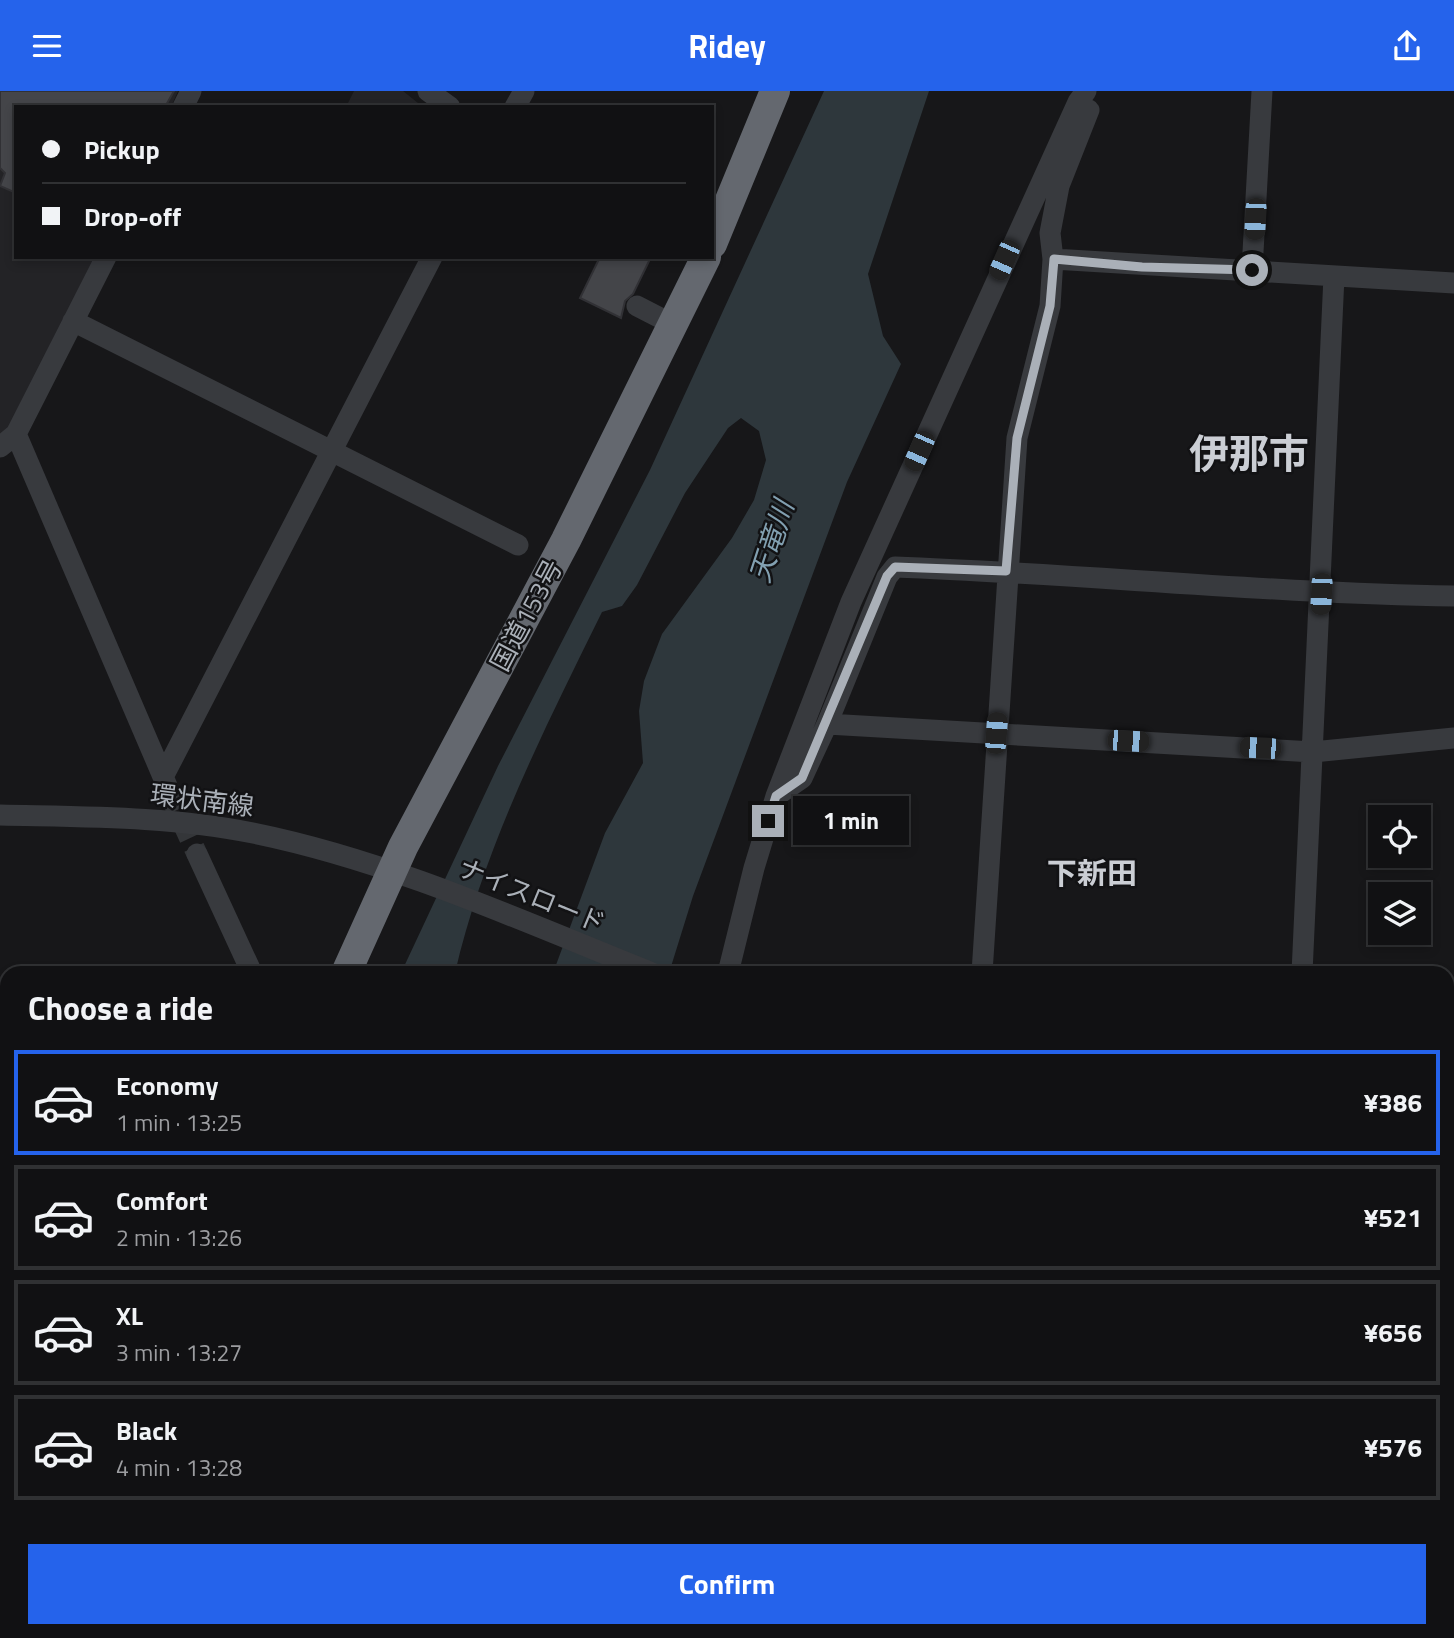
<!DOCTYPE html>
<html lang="en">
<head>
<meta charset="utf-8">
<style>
	body { margin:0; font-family:"Titillium Web","Noto Sans JP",sans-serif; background:#1a1a1c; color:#f1f3f6; height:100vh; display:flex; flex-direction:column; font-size:26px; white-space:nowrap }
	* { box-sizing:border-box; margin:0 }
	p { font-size:23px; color:#9c9da0 }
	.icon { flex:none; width:38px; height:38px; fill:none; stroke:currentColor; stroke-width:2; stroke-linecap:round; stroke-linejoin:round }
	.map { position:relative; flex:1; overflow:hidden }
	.drawer { position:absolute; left:0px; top:875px; width:1454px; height:672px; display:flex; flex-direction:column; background:#111113; border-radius:21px 21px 0 0; box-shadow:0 4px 10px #0003,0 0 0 2px #303133 }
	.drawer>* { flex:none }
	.top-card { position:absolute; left:14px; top:14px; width:700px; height:154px; border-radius:0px; box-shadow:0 4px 10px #0003,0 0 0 2px #303133; display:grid; align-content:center; height:154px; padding:0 28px; background:#111113 }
	.tools { position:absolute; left:1368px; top:714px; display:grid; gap:14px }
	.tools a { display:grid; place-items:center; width:63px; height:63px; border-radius:0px; background:#111113; box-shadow:0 4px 10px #0003,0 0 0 2px #303133; font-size:35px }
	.end { position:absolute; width:32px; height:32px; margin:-16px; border:9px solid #aab0b8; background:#111; box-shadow:0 0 0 4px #111 }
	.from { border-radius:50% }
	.bubble { position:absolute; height:49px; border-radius:0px; background:#111113; box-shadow:0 4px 10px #0003,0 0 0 2px #303133; font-size:23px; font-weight:700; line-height:49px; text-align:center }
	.car { position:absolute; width:21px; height:42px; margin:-21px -10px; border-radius:9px; box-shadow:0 0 5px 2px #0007; background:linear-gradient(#222 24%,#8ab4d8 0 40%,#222 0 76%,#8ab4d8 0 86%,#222 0) }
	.top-card b { display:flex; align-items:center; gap:24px; height:66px; font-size:26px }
	.top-card b+b { border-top:2px solid #303133 }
	.top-card i { width:18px; height:18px; background:#f1f3f6 }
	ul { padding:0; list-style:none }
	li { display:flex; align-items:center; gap:21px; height:105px; margin:0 14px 10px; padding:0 14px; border:4px solid #303133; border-radius:0px }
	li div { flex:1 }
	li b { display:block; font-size:26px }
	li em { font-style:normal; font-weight:700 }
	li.active { border-color:#2563eb }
	li>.icon { width:63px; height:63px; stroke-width:1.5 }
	h2 { padding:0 28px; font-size:32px; line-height:84px }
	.cta { display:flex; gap:14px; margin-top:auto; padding:14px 28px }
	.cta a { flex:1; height:80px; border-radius:0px; background:#2563eb; color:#fff; font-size:28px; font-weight:700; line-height:80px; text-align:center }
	header { display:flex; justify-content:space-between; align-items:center; height:91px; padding:0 28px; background:#2563eb; color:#fff; font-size:32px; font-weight:700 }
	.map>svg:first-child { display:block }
	.built { fill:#232326 }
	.water { fill:#2e373c }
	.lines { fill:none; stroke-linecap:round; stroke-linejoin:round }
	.river { stroke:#2e373c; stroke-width:30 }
	.building { fill:#444549; stroke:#313135; stroke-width:2 }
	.minor-tunnel { stroke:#343639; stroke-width:21; stroke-dasharray:21 10; stroke-linecap:butt }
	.minor { stroke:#383a3e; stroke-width:21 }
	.highway { stroke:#64686f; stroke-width:30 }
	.route { stroke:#aab0b8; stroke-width:9 }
	.labels { text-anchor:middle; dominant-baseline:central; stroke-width:5; stroke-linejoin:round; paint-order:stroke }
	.street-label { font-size:26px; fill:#aab0b8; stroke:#121214 }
	.water-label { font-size:28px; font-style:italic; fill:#82a0b1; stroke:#121214 }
	.quarter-label { font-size:30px; font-weight:bold; fill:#cbced4; stroke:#121214 }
	.town-label { font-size:40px; font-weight:bold; fill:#cbced4; stroke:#121214 }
</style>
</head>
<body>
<header><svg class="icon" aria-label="menu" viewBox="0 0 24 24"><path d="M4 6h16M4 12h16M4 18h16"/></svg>Ridey<svg class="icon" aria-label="share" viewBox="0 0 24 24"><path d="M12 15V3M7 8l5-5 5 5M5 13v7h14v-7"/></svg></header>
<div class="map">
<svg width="1454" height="1547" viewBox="0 0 1454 1547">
	<rect width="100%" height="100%" fill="#171719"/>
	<!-- built -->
	<path class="built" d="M0,0H178L171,16H16V166H96L0,357Z
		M354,0H403L423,16H346Z
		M613,1540H1241V1547H612Z"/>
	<!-- water -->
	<path class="water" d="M824,0H929L868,183L883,245L901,273L847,391L693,805L669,882H553L605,742L643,672L639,620L644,590L662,543L732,447L754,409L766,369L759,340L741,327L728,337L685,402L637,494L622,515L602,521C545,637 484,756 455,882H401L498,675L650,379Z
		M193,1540H273L271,1547H190Z"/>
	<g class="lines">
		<!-- river -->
		<path class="river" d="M0,1381L7,1388"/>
	</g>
	<!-- building -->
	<path class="building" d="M0,0H174L165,16H16V102L0,95L5,82L0,77Z
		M600,166H651L633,203L625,210L621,227L580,207Z"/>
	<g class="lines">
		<!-- minor-tunnel -->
		<path class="minor-tunnel" d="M168,700L197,763"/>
		<!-- minor -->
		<path class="minor" d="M428,0L450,16
			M183,16L191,0
			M515,16L524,0
			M1053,168L1454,192
			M1252,179L1262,0
			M637,215L674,234
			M73,230L518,454
			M16,343L167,695
			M0,356L16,343L106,166
			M827,633L887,486L895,476C1082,483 1267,502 1454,505
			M163,686L432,166
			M776,705L802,687L827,633L1313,661L1454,647
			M0,724C84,726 170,725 253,742C391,770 522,830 652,882
			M197,763L252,882
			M728,882L754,777L776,705L851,511L1078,11L1086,0
			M982,882L1017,347L1050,215L1053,168L1050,142L1059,95L1089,19
			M1302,882L1334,185
			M0,986L7,987
			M1447,1004L1454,1005
			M0,1295L7,1300
			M1447,1343H1454
			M605,1547V1540
			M1260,1547V1540"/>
		<!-- highway -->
		<path class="highway" d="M712,153L775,0
			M346,882L403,756L566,449L706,166
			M116,1547L118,1540"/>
	</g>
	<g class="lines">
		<!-- route -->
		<path class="route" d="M768,730L776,705L802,687L887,485L895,476L1006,480L1017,347L1050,215L1054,168L1142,176L1252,179"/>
	</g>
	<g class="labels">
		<!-- street labels -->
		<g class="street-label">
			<text transform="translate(526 524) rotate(-62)">国道153号</text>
			<text transform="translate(202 709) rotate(7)">環状南線</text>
			<text transform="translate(532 804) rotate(22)">ナイスロード</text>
		</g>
		<!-- water labels -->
		<g class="water-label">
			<text transform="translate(771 450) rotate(-72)">天竜川</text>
		</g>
		<!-- quarter labels -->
		<g class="quarter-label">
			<text x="1092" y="782">下新田</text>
		</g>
		<!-- town labels -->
		<g class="town-label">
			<text x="1249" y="362">伊那市</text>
		</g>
	</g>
</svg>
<div class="tools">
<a><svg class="icon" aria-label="locate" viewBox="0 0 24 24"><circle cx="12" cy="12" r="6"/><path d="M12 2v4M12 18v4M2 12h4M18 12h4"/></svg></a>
<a><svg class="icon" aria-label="layers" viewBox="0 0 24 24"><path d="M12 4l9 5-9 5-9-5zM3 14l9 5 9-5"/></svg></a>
</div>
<i class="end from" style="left:1252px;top:179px"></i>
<i class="end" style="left:768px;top:730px"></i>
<div class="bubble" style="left:793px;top:705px;width:116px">1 min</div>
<i class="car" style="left:1255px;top:128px;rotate:183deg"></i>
<i class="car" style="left:1004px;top:169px;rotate:204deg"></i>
<i class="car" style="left:919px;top:360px;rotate:204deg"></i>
<i class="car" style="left:1321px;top:503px;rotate:183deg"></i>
<i class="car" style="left:996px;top:642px;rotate:4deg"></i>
<i class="car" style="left:1128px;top:650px;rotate:93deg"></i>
<i class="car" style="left:1260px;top:657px;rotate:273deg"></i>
<div class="top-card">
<b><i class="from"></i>Pickup</b>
<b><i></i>Drop-off</b>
</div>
<section class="drawer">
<h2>Choose a ride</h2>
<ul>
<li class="active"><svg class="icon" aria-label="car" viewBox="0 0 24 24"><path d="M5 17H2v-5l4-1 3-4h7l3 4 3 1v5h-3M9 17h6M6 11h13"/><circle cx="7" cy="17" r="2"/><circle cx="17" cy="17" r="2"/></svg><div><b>Economy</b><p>1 min · 13:25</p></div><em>¥386</em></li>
<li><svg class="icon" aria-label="car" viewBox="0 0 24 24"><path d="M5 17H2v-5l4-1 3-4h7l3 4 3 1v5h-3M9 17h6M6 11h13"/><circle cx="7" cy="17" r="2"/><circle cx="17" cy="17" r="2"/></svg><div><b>Comfort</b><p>2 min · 13:26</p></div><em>¥521</em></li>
<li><svg class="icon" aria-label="car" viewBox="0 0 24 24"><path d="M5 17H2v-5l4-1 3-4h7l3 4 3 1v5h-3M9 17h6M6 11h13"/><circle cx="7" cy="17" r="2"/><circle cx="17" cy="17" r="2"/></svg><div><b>XL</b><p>3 min · 13:27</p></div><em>¥656</em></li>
<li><svg class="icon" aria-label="car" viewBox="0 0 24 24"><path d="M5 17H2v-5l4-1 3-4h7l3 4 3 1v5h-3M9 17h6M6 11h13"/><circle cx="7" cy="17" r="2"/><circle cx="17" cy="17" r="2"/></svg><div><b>Black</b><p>4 min · 13:28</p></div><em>¥576</em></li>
</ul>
<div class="cta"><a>Confirm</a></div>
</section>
</div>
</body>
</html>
